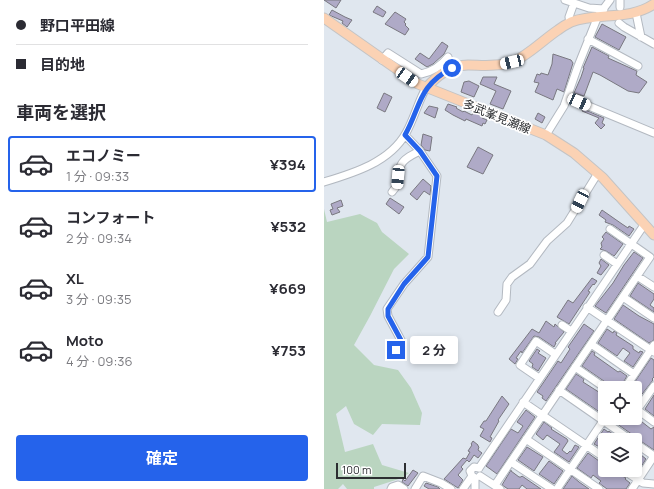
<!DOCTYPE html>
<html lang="ja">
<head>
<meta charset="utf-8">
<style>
	body { margin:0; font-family:Manrope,"Noto Sans JP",sans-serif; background:#f7f7f7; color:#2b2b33; height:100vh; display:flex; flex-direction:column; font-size:15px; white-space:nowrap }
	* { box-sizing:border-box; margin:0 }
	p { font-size:13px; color:#7c7c81 }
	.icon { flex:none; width:22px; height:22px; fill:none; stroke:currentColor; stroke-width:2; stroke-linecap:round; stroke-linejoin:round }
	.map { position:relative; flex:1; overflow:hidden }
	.sheet { display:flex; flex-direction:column; background:#fff; width:324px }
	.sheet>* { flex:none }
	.hud { display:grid; align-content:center; height:88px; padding:0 16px; background:#fff }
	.fabs { position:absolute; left:274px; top:381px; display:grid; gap:8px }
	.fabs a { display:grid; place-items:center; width:44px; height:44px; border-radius:4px; background:#fff; box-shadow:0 2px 6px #0003; font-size:20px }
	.scale { position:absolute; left:12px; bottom:10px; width:70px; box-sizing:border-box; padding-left:4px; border:2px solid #2c2e31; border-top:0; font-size:11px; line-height:14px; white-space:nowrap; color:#2c2e31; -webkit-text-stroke:3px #fff; paint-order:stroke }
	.end { position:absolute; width:18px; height:18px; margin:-9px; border:5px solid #2563eb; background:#fff; box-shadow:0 0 0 2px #fff }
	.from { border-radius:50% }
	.bubble { position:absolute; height:28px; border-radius:4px; background:#fff; box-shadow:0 2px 6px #0003; font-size:13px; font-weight:700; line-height:28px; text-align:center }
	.car { position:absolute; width:12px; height:24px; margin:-12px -6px; border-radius:5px; box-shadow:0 0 3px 1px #0007; background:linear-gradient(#fff 24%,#345 0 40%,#fff 0 76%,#345 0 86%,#fff 0) }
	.hud b { display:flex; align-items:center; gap:14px; height:38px; font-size:15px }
	.hud b+b { border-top:1px solid #e1e1e2 }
	.hud i { width:10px; height:10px; background:#2b2b33 }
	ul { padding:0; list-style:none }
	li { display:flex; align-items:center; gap:12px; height:56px; margin:0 8px 6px; padding:0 8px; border:2px solid transparent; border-radius:4px }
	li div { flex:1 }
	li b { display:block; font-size:15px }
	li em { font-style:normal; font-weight:700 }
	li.selected { border-color:#2563eb }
	li>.icon { width:36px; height:36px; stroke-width:1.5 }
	h2 { padding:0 16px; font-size:18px; line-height:48px }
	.primary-button { display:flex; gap:8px; margin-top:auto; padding:8px 16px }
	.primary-button a { flex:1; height:46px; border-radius:4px; background:#2563eb; color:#fff; font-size:16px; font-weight:700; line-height:46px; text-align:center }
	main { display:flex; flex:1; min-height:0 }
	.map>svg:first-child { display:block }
	.green { fill:#bad5c0 }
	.building { fill:#afaac7; stroke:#797880 }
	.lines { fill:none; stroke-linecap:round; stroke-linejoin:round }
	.minor-casing { stroke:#b3b9c1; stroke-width:9 }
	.major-casing { stroke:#c4c4c5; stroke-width:11 }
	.minor { stroke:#fff; stroke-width:7 }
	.major { stroke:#fbd2b4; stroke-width:9 }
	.route { stroke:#2563eb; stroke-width:5 }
	.labels { text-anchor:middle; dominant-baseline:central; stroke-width:3.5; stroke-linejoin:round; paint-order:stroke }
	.street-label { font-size:12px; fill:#2c2e31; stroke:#fff }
</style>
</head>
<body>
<main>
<section class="sheet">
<div class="hud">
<b><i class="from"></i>野口平田線</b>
<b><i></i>目的地</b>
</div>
<h2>車両を選択</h2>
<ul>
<li class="selected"><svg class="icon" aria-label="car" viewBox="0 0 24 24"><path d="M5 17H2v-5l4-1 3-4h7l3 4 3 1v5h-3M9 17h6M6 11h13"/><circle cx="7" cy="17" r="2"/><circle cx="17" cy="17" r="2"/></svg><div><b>エコノミー</b><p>1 分 · 09:33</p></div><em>¥394</em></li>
<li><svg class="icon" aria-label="car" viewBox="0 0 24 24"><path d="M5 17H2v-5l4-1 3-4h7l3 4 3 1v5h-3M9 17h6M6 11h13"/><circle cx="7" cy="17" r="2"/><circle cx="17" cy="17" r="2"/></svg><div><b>コンフォート</b><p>2 分 · 09:34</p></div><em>¥532</em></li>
<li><svg class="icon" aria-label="car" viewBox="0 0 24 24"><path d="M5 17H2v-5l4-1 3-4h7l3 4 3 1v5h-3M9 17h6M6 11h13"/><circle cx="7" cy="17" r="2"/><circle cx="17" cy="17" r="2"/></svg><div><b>XL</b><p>3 分 · 09:35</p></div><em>¥669</em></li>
<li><svg class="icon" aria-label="car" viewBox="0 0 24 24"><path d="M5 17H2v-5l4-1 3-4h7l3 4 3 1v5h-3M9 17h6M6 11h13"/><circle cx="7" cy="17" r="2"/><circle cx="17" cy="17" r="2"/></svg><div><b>Moto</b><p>4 分 · 09:36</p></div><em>¥753</em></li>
</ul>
<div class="primary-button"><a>確定</a></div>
</section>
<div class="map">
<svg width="330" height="489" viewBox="0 0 330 489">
	<rect width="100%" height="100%" fill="#e0e7ef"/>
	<!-- green -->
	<path class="green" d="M0,209L3,222L36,214L53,223L58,232L85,254L70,269L46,316L30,345L50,365L74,370L87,388L98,413L96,425L58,424L49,435L30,424L22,406L12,414L21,452L49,444L58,465L85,473L78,478L50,487V489H23L19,484L14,489H0Z"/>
	<!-- building -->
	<path class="building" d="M0,0H17L12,8Z
		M53,6L62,12L59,17L49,12Z
		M8,10L21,17L28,20L23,27L18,23L19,21L5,15Z
		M71,12L82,19L80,22L82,24L81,25L85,29L81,35L61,24Z
		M278,24L302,37L295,50L271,37Z
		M118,42L124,46L120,54L109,64L103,67L91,59L96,53L105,59Z
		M268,47L285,56L284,58L313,71L312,75L323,82L315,93L304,91L276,75L269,72L260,96L250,93L257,77L260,68H259Z
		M229,54L247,60L249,63L240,92L233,89L229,100L211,92L215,83L210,82L213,74L216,75L217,73L224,75L228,64Z
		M159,77H173L170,84L187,91L179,109L166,104L172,91L156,84Z
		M145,81L155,86L150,97L137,92L140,82Z
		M60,93L68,97L61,112L53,108Z
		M124,104L133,107L132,108L139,112L140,111L148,115L149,112L159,116L158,118L163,120L161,124L159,123L158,126L142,119L141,121L129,115L121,110Z
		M105,106L114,108L111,118L100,113Z
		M259,109L280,118L278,123L281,125L277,129L271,123L275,118L258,111Z
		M214,113L221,117L218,123L211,119Z
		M99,134L108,137L106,151L101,150L97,145Z
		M154,147L169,155L159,174L143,167Z
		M99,179L107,186L106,195L100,191L93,200L86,194Z
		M66,198L80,207L75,214L62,204Z
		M17,200L19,206L13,208L16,212L8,215L6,210L9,209L7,204Z
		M278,210L298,224L304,228L305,226L310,229L305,236L289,225L281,222L282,220L275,215Z
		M282,232L299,244L291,255L290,256L282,251L276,249L278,247L277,243L280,239L278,237Z
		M310,252L319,258L282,313L271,306L289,283L300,265Z
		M277,259L285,265L277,275L273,273L277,266L275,263Z
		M268,278L273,281L270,285L269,284L264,291L266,292L245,324L233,317L244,300L249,303Z
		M314,283L330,294V299L326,305L330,308V312L306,296Z
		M299,305L315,316L330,324V340L325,343L290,319Z
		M222,321L230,327L231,324L240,332L231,343H232L230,347L215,337L210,336L198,353L197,351L192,358L194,359L191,364L185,359L208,329L215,333Z
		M260,324L270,331L222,401L218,398L219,396L213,392L234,361L237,363L246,349L244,347Z
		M283,329L289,333L290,331L293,333L292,335L309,346V349L315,353L316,351L319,352L309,367L300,361L306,353L299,348L293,356L274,343Z
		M213,349L216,351L214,353L222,358L214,371L208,367L209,364L205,361Z
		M268,351L271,353L270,355L294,372L296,371L303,376L296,388H290L258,366Z
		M327,358L330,360V377L328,379L329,380L315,398L312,396L314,390L308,386Z
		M252,374L260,379L259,382L281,396V405L279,403L274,411L242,389Z
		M330,395V416L321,409Z
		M178,396L185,404L174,420L175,421L166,437L168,438L166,442L156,436L160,429L156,427L160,421H162Z
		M202,410L211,417L173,474L162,466L187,429L194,433L199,426L193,422Z
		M286,418H293L299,422L303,418H310L312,419L313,418L327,429L330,427V450L312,438L309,435L286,419Z
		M220,422L228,428L227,429L243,439L244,441L238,450L243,454L246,451L247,452L251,445L255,447L245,462L230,452L236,444L223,435L219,440L212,434Z
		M280,429L284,432L285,431L296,440H281V450L270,444Z
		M149,441L154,445V446L155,447L154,450L158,453L154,458L150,455L146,461L145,462L143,460L137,467L139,469L134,475L139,480L134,488L120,479L139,458L142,459L146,452L144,451L148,445L147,444Z
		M203,447L219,457L210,471L194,460Z
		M311,450L322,459L313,473L309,471L311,470Z
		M264,453L275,461L281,464V470H287L302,478L301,479L306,483L302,489H283L275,483L277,481L269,475L267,478L253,468Z
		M225,461L239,471L230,484L215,474Z
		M89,470L94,473L84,486L78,482L79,479L81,481Z
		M187,470V471L195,477H197L198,476L217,489H203L198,485L195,489H184L178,485Z
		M248,476L255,482L265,489H239Z
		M102,483L114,487L116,489H105L100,486Z"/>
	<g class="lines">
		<!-- minor casing -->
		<g class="minor-casing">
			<path id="minor" d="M241,0L265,8L280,9
				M296,0V7
				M312,13L317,37
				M246,22L245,17L250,3
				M295,23L300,27L330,44
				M264,39L314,66
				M58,60L64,53L97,74C107,72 117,66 124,57
				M243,97L330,133
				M222,135L240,106L254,66L274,16L286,0
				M0,182C30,173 66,162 82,133C90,119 94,102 102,88
				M68,192C78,181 71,175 77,165C80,158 90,154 96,151
				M280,255L293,264
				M313,276L330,287
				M299,297L330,318
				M263,307L330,352
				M174,312L182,300L183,284L188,277L206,264L223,241L243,223L274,173
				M238,325L247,331
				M267,344L310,374
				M72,350L78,345V342L64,316L63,309L80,284L104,257L113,176L96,151L81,135
				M251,367L281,388
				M215,378L196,365L212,341L231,354
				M301,388L330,345
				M235,390L307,440
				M199,402L281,458
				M311,408L330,422
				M313,410L330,386
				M202,439L275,489
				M311,443L330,456
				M187,462L228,489
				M155,468L320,225
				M299,470L319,483L330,484
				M156,476L176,489
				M171,485L326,257L286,229
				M67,489L68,487L74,485L80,489
				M91,489L99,476L117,483L127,489
				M139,489L148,476
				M151,489V478L148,476L146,471L150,467L155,468
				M233,489L281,418
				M308,489L330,456"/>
		</g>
		<!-- major casing -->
		<g class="major-casing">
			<path id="major" d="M0,18L94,84L222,135L250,153L279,178L330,235
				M102,88C113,76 126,65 144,65C153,65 162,66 171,65C177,65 184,64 189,62C206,54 219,40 234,30C238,27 243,24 247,22C274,12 305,21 330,4"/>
		</g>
		<!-- minor -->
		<use href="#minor" class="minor"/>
		<!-- major -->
		<use href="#major" class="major"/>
	</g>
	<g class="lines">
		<!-- route -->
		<path class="route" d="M72,350L78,345V342L64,316V309L80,284L104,257L113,176L96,151L81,135C97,106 94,86 128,68"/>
	</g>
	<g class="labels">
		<!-- street labels -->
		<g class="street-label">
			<text transform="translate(173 116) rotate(22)">多武峯見瀬線</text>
		</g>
	</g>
</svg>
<div class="fabs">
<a><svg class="icon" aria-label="locate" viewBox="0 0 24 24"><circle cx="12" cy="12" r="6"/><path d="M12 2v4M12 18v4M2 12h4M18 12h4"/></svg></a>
<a><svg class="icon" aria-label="layers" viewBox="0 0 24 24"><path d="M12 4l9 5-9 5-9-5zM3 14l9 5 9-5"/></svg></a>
</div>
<div class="scale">100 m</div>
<i class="end from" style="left:128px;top:68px"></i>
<i class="end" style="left:72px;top:350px"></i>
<div class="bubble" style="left:86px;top:336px;width:48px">2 分</div>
<i class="car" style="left:188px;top:62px;rotate:257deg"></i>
<i class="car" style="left:83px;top:77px;rotate:124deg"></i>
<i class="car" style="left:255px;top:102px;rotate:114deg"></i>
<i class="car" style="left:74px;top:177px;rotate:185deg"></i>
<i class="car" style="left:256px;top:201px;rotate:206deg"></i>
</div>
</main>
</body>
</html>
